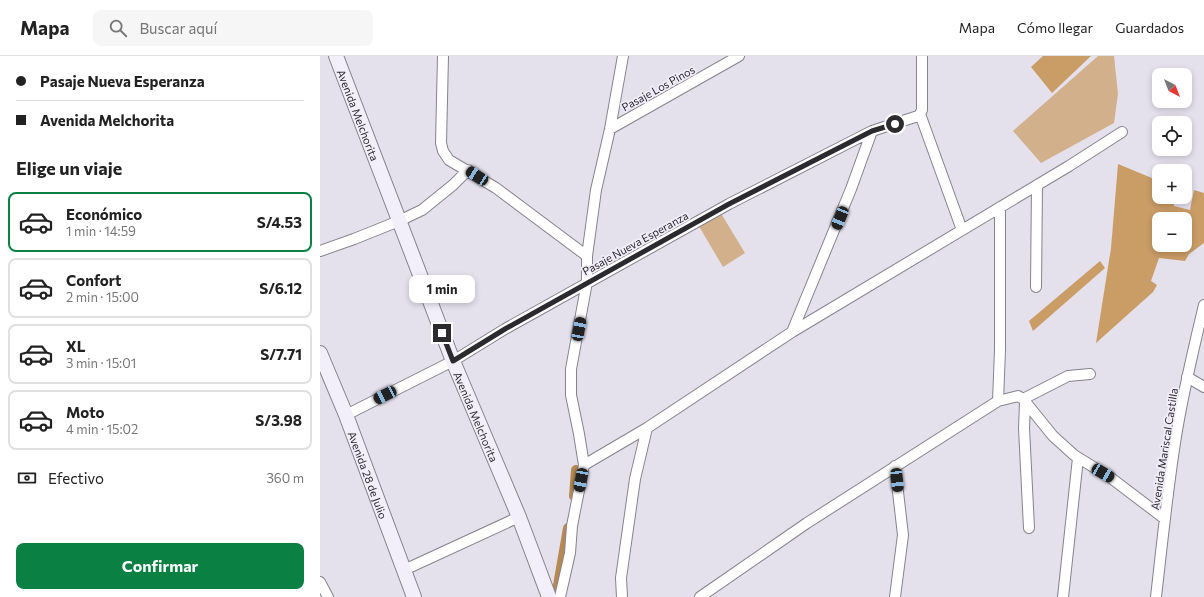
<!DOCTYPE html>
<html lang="es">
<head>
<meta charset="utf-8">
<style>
	body { margin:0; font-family:Commissioner,sans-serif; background:#f6f6f6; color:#222; height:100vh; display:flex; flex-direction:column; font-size:15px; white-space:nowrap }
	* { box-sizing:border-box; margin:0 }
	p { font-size:13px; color:#767676 }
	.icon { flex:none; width:22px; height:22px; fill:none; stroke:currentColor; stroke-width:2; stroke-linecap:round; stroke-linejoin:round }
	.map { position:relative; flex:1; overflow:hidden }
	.drawer { display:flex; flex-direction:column; background:#fff; width:320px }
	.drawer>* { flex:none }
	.hud { display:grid; align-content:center; height:88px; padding:0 16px; background:#fff }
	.needle { width:26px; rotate:138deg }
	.tools { position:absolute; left:832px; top:12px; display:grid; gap:8px }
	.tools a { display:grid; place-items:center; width:40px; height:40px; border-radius:8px; background:#fff; box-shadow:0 2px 6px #0003; font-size:20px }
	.end { position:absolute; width:18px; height:18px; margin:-9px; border:5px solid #2b2a2e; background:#fff; box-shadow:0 0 0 2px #fff }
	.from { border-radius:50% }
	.bubble { position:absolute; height:28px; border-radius:8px; background:#fff; box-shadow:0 2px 6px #0003; font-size:13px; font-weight:700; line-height:28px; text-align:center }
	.car { position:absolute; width:12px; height:24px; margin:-12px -6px; border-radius:5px; box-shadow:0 0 3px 1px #0007; background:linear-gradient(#222 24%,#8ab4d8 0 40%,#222 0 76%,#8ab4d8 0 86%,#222 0) }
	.hud b { display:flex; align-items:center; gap:14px; height:38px; font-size:15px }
	.hud b+b { border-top:1px solid #e0e0e0 }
	.hud i { width:10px; height:10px; background:#222 }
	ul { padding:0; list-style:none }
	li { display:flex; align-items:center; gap:12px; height:60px; margin:0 8px 6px; padding:0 8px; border:2px solid #e0e0e0; border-radius:8px }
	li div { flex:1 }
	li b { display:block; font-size:15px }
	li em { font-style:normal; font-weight:700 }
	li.active { border-color:#0b8043 }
	li>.icon { width:36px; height:36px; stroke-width:1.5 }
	h2 { padding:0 16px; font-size:18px; line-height:48px }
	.pay { display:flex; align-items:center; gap:10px; height:44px; padding:0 16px; font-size:15px }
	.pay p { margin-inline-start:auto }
	.action { display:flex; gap:8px; margin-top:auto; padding:8px 16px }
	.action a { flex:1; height:46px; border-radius:8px; background:#0b8043; color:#fff; font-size:16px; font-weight:700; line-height:46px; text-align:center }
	header { display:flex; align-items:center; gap:24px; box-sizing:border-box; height:56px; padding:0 20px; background:#fff; border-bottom:1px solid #e0e0e0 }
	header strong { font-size:19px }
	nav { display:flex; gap:22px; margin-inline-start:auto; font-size:14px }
	.search { width:280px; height:36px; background:#f6f6f6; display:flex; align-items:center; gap:10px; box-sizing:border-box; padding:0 14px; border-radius:8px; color:#767676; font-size:15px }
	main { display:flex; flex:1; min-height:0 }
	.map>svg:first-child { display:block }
	.green { fill:#d1b08b }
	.forest { fill:#ca9c66; fill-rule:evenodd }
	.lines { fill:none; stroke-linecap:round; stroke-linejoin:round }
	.canal { stroke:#b68953; stroke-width:10 }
	.street-casing { stroke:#86838e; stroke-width:12 }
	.secondary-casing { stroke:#86838e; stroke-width:16 }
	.street { stroke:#fff; stroke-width:10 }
	.secondary { stroke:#f2eefa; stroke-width:14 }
	.route { stroke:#2b2a2e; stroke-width:5 }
	.labels { text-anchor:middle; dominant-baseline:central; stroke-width:3.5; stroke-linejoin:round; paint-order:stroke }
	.street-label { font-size:11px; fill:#2b2a2e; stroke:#f1eefa }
</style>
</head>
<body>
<header>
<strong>Mapa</strong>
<div class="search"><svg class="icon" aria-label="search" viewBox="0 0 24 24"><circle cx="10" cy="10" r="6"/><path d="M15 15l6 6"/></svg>Buscar aquí</div>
<nav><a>Mapa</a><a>Cómo llegar</a><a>Guardados</a></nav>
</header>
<main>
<section class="drawer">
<div class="hud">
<b><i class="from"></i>Pasaje Nueva Esperanza</b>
<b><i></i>Avenida Melchorita</b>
</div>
<h2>Elige un viaje</h2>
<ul>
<li class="active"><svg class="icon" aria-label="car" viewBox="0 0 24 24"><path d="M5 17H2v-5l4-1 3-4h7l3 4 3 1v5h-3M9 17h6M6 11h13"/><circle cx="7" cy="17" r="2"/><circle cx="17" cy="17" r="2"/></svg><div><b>Económico</b><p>1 min · 14:59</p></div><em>S/4.53</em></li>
<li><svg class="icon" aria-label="car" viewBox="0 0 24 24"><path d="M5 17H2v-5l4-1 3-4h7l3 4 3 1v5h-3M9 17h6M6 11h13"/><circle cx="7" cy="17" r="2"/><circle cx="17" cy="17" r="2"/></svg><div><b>Confort</b><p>2 min · 15:00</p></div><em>S/6.12</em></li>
<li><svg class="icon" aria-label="car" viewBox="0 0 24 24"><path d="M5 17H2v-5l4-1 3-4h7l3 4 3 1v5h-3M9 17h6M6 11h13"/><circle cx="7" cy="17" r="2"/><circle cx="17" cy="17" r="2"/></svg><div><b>XL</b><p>3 min · 15:01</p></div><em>S/7.71</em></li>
<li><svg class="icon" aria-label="car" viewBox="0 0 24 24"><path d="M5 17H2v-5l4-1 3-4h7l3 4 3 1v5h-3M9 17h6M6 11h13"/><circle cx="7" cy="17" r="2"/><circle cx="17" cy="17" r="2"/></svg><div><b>Moto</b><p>4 min · 15:02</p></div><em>S/3.98</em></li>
</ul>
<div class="pay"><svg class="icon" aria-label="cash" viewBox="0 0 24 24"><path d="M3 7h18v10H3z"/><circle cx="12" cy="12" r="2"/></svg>Efectivo<p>360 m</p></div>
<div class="action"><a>Confirmar</a></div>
</section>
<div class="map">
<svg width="884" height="541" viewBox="0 0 884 541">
	<rect width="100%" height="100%" fill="#e4e1ed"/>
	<!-- green -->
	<path class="green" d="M778,0H794L798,38L794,67L721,107L693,75Z
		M399,154L425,197L403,211L377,167Z"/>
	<!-- forest -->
	<path class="forest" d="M723,0H771L732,37L711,11Z
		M798,108L839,125V141H854V150L870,154L874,134L884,137V187L869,198L865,205L839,202L831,225L837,229L833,236L776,287L791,192ZM839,163H865V189H839Z
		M780,205L785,212L713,275L709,265Z"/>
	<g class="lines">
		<!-- canal -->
		<path class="canal" d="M254,440L256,414
			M237,535L248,472"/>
		<!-- street casing -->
		<g class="street-casing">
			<path id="street" d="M123,0L121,87L123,95L129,104L176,132L267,200
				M600,58L642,174
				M290,73L419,0
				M0,195L34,183L79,165L102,154L133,129L148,114
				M716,231L717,129
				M472,276L531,133L552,75
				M867,321L884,331
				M703,343L748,320L770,318
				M678,345L680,294V151
				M705,347L704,372L709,472
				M26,359L133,305L185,273L409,148L552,75L598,60L600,58L602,54V0
				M264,409L327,372L472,276L749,110L802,76
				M84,514L199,461
				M0,526L8,541
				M240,541L250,497L252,470L264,409L259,378L251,339V313L267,226V200L276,134L290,73L303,0
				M302,541L301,522L315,423L327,372
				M380,541L487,467L678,345L698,340L703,343L733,380L754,399L791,422L845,463
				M575,541L583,479L575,410
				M743,541L758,402
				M836,541C842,489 847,438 855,387C862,340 873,295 884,249"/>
		</g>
		<!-- secondary casing -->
		<g class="secondary-casing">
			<g id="secondary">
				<path id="s1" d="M16,0L133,305L199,461L229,541"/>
				<path id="s2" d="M0,297L26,359L94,541"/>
			</g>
		</g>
		<!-- street -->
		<use href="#street" class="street"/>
		<!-- secondary -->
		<use href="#secondary" class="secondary"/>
	</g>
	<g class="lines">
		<!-- route -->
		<path class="route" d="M122,277L133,305L185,273L409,148L552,75L575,68"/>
	</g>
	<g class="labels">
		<!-- street labels -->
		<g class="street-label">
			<text transform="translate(338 32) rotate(-29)">Pasaje Los Pinos</text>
			<text stroke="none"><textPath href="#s1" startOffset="63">Avenida Melchorita</textPath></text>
			<text transform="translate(315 187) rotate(-29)">Pasaje Nueva Esperanza</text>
			<text stroke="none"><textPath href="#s1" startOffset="387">Avenida Melchorita</textPath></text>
			<text transform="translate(844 393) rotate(-81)">Avenida Mariscal Castilla</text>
			<text stroke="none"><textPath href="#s2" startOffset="131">Avenida 28 de Julio</textPath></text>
		</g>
	</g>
</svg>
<div class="tools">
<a><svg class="needle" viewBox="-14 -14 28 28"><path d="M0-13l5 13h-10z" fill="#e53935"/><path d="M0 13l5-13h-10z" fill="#767676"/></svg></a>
<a><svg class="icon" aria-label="locate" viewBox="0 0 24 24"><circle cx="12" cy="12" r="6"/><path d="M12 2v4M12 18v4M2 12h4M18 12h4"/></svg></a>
<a>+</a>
<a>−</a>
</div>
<i class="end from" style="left:575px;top:68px"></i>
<i class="end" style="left:122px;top:277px"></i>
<div class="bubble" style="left:89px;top:219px;width:66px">1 min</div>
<i class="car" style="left:157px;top:120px;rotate:303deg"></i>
<i class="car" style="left:520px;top:162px;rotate:202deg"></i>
<i class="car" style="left:259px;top:273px;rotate:11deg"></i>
<i class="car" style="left:65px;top:339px;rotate:243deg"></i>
<i class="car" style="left:783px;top:417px;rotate:120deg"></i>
<i class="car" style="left:261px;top:424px;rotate:191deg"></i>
<i class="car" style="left:577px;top:424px;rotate:174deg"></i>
</div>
</main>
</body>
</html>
